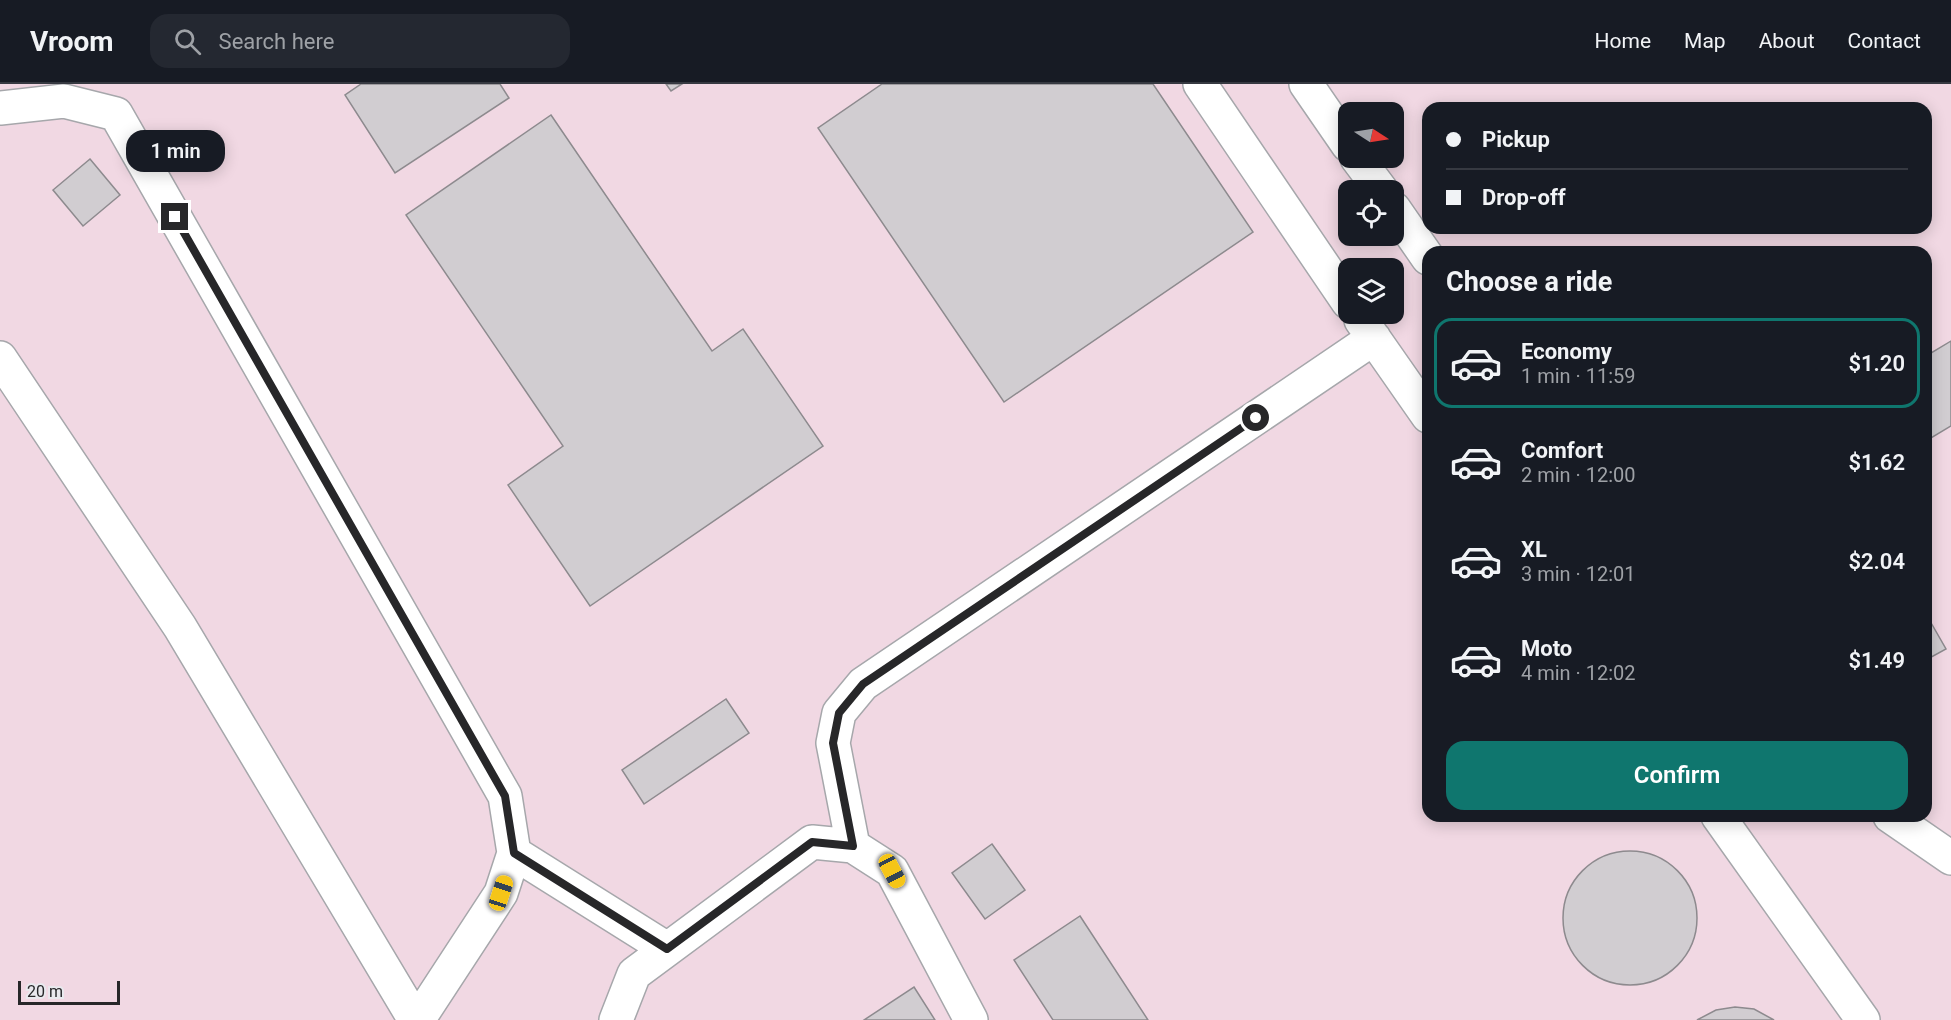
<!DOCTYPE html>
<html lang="en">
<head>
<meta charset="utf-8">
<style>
	body { margin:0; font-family:Roboto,sans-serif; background:#242831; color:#f1f3f6; height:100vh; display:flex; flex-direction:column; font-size:22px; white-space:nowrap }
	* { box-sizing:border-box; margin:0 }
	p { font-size:20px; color:#9ea1a6 }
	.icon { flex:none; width:33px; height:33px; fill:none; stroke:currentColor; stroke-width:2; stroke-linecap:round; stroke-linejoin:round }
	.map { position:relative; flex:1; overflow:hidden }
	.panel { position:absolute; left:1422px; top:162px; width:510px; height:576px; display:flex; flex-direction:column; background:#171b24; border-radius:18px; box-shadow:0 3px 15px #0003 }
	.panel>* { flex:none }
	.hud { position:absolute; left:1422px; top:18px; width:510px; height:132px; border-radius:18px; box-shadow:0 3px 15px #0003; display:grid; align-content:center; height:132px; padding:0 24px; background:#171b24 }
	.needle { width:39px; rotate:102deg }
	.controls { position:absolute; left:1338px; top:18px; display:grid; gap:12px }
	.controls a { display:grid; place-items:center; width:66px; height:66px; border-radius:12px; background:#171b24; box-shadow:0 3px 15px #0003; font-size:30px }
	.scale { position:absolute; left:18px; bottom:15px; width:102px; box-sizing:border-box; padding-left:6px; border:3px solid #272729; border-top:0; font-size:16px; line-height:21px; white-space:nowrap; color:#272729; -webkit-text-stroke:4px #e9e9ee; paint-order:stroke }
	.end { position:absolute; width:27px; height:27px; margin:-14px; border:8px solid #272729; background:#fff; box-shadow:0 0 0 3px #fff }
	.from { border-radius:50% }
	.bubble { position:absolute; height:42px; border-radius:18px; background:#171b24; box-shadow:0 3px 15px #0003; font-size:20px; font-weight:600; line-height:42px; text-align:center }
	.car { position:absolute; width:18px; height:36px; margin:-18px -9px; border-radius:8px; box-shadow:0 0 4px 2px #0007; background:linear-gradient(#f5c518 24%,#345 0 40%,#f5c518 0 76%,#345 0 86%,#f5c518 0) }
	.hud b { display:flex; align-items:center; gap:21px; height:57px; font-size:22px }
	.hud b+b { border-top:2px solid #363941 }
	.hud i { width:15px; height:15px; background:#f1f3f6 }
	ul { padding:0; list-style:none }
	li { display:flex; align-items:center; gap:18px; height:90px; margin:0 12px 9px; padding:0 12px; border:3px solid transparent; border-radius:18px }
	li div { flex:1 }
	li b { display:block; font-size:22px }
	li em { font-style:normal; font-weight:600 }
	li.selected { border-color:#0f766e }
	li>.icon { width:54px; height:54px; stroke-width:1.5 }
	h2 { padding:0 24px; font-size:27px; line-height:72px }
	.action { display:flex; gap:12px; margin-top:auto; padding:12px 24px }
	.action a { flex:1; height:69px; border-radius:18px; background:#0f766e; color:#fff; font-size:24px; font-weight:600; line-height:69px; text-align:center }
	header { display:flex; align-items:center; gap:36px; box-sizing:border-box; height:84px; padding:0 30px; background:#171b24; border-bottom:2px solid #363941 }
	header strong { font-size:28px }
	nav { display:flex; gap:33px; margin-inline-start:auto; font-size:21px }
	.search { width:420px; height:54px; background:#242831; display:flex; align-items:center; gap:15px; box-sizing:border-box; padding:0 21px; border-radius:18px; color:#9ea1a6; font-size:22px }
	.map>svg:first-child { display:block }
	.industrial { fill:#f1d8e3; fill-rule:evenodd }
	.building { fill:#d1cdd1; stroke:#8d8a8e; stroke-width:1.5 }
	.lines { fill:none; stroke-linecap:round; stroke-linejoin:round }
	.minor-casing { stroke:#a6a7ab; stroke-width:36 }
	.minor { stroke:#fff; stroke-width:33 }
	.route { stroke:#272729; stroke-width:8 }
</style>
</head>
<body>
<header>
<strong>Vroom</strong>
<div class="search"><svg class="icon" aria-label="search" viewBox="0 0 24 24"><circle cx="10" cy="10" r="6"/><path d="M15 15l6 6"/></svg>Search here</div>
<nav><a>Home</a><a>Map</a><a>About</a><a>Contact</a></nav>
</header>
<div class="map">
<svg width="1951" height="936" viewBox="0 0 1951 936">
	<rect width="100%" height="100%" fill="#e9e9ee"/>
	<!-- industrial -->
	<path class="industrial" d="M0,0H1951V936H0ZM1428,24H1926V144H1428ZM1348,28H1394V74H1348ZM1348,106H1394V152H1348ZM1428,168H1926V732H1428ZM1348,184H1394V230H1348Z"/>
	<!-- building -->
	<path class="building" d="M361,0H500L509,14L395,89L345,11Z
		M666,0H682L671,7Z
		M882,0H1153L1253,148L1004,318L818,44Z
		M551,31L712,267L743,245L823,362L590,522L508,401L563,362L406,131Z
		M90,75L120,111L83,142L53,106Z
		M1951,257V342L1926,357V272Z
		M1926,530L1946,565L1926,576Z
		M726,615L749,649L644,720L622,686Z
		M1509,732H1556L1548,735L1530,736Z
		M992,760L1025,806L985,835L952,789Z
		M1563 834a67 67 0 1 1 134 0a67 67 0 1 1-134 0Z
		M1080,832L1148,936H1053L1014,876Z
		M914,903L935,936H864Z
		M1735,923L1754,925L1774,936H1697L1716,926Z"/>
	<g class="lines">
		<!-- minor casing -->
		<g class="minor-casing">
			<path id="minor" d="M1200,0L1348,218
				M1306,0L1348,61
				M0,24L64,17L116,30L505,712L514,769L501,809L418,936
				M1357,74L1381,106
				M1394,125L1428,174
				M1361,236L1428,332
				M0,274L180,543L415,936
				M1718,732L1863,936
				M1890,732L1951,774
				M853,762L833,659L839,629L863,600L1374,254
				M514,769L667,865
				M616,936L634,890L812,758L853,762L892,787L971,936"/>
		</g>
		<!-- minor -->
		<use href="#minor" class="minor"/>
	</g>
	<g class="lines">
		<!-- route -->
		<path class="route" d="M175,133L505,712L514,769L667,865L812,758L853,762L833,659L839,629L863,600L1256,334"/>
	</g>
</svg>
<div class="controls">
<a><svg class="needle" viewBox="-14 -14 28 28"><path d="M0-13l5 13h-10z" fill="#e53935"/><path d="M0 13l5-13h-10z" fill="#9ea1a6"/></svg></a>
<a><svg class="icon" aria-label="locate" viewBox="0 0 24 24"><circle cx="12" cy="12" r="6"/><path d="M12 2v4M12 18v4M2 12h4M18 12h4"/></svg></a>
<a><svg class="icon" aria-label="layers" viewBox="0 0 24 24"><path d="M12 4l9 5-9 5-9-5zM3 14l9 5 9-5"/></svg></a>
</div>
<div class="scale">20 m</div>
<i class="end from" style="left:1256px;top:334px"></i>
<i class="end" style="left:175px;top:133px"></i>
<div class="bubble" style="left:126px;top:46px;width:99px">1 min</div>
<i class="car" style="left:892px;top:787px;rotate:152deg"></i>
<i class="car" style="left:501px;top:809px;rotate:18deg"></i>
<div class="hud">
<b><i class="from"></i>Pickup</b>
<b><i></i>Drop-off</b>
</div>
<section class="panel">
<h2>Choose a ride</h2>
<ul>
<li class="selected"><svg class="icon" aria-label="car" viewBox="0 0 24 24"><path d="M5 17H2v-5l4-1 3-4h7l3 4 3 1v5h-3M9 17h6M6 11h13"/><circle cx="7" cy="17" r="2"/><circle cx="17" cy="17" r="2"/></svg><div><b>Economy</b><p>1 min · 11:59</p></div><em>$1.20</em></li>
<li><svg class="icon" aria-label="car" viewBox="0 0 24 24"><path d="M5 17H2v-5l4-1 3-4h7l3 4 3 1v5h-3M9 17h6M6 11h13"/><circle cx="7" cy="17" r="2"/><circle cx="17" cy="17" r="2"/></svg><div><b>Comfort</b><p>2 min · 12:00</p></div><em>$1.62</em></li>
<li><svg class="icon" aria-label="car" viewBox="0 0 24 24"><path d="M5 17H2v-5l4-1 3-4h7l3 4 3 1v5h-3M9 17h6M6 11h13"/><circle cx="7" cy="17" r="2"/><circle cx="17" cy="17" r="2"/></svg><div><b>XL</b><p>3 min · 12:01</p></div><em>$2.04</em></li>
<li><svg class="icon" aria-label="car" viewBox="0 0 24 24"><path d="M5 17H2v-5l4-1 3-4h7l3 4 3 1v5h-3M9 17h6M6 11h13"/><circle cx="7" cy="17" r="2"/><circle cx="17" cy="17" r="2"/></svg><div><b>Moto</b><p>4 min · 12:02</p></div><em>$1.49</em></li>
</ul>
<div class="action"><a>Confirm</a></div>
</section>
</div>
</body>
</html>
